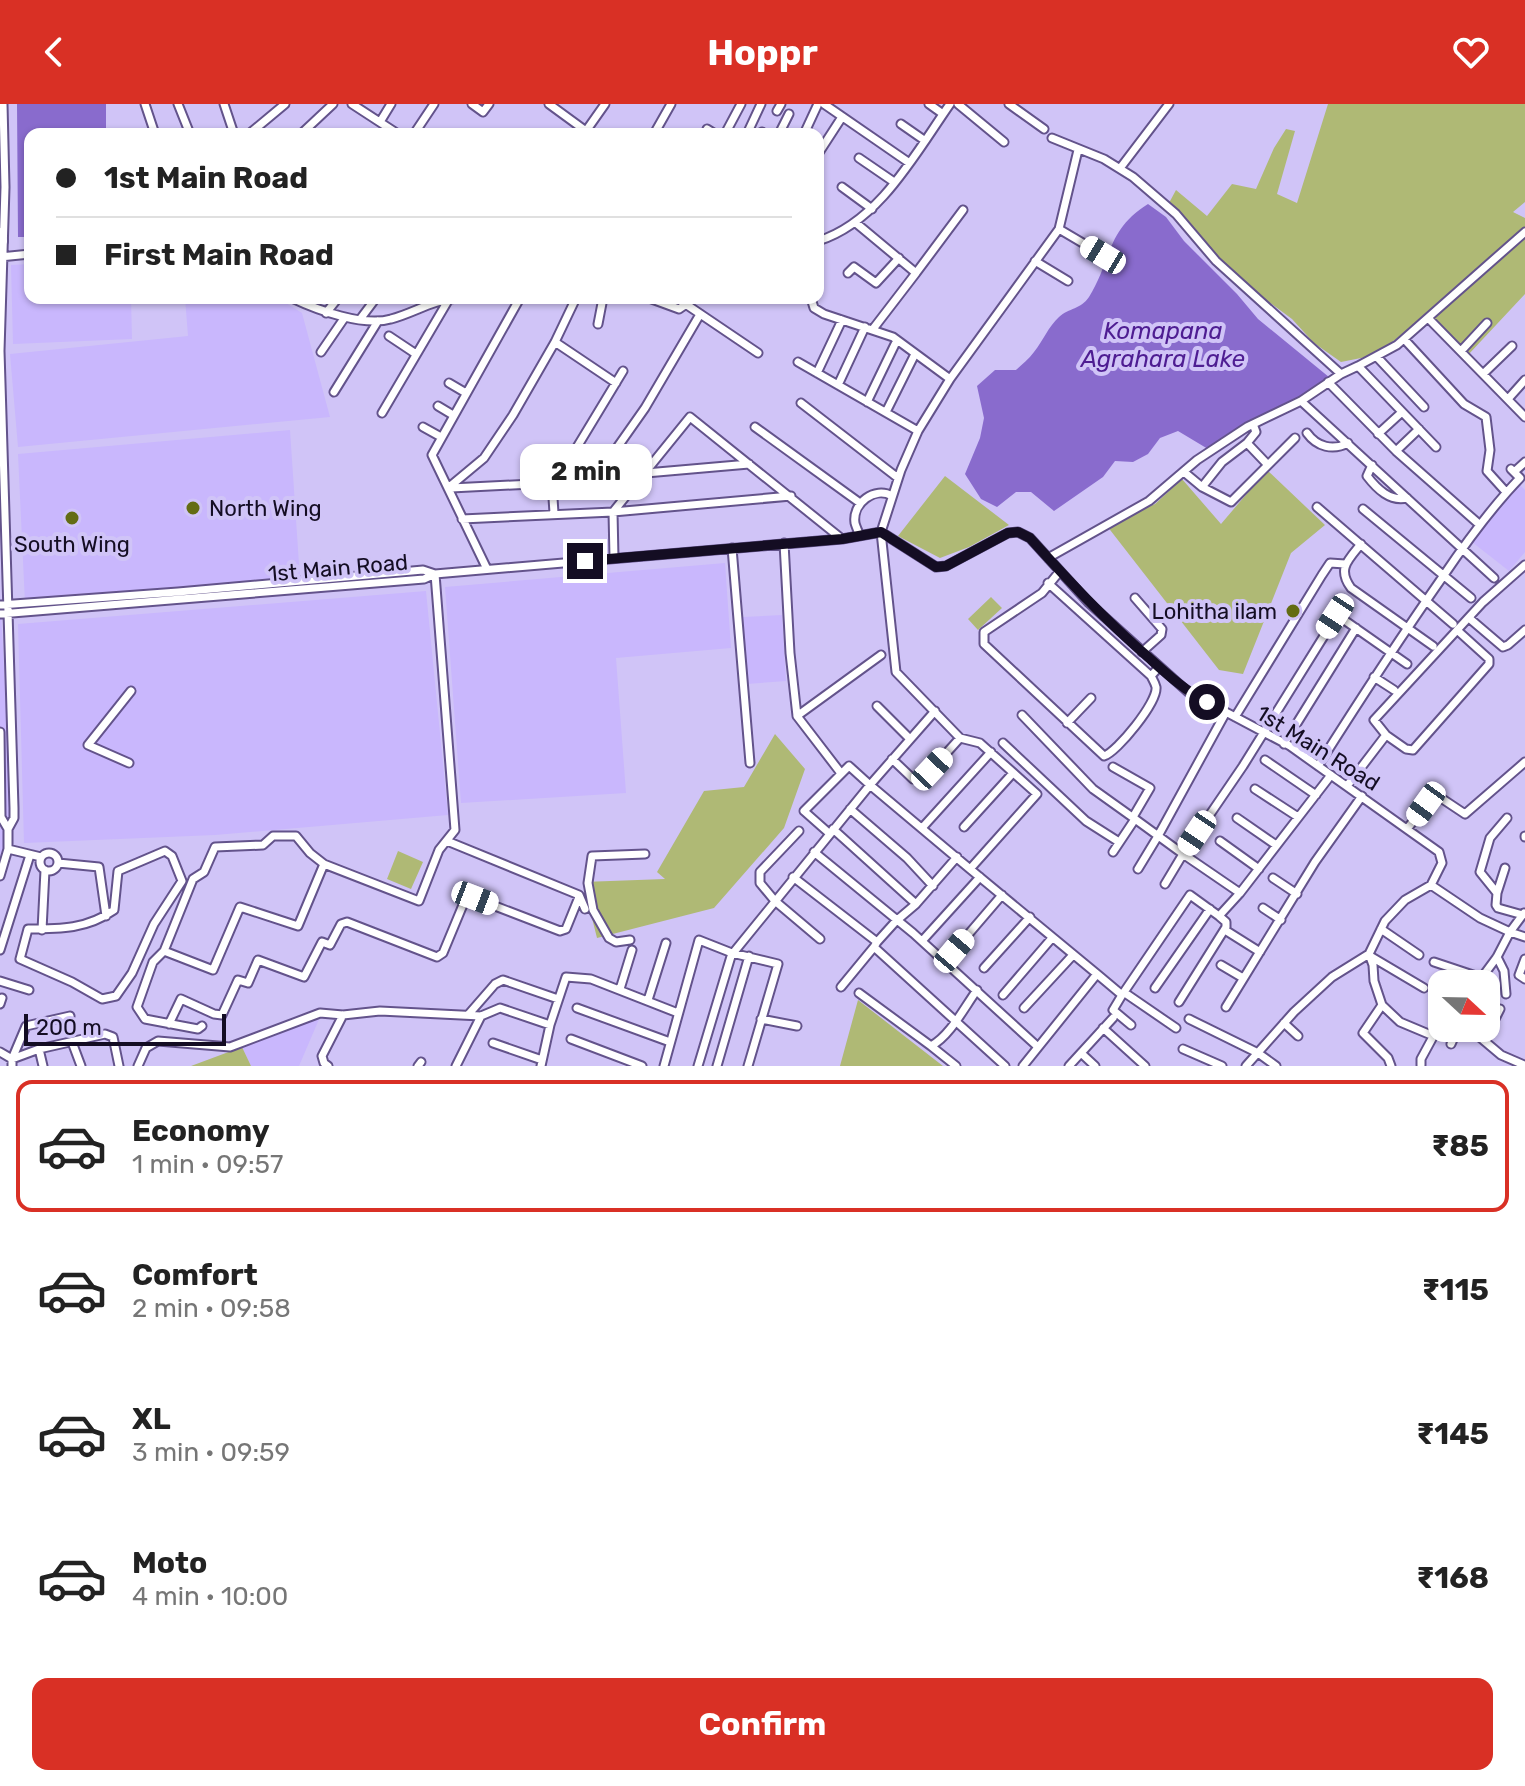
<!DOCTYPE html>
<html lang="en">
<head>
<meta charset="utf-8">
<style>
	body { margin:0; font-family:Rubik,sans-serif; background:#f6f6f6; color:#222; height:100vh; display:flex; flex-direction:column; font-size:30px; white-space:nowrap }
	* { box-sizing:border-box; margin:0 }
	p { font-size:26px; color:#767676 }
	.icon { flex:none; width:44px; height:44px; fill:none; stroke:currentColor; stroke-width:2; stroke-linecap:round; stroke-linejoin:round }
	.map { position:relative; height:962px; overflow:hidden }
	.sheet { display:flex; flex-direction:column; background:#fff; flex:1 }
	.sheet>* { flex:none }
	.top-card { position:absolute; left:24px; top:24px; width:800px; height:176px; border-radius:16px; box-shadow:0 2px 6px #0004; display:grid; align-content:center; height:176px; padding:0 32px; background:#fff }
	.needle { width:52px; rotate:112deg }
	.fabs { position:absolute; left:1428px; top:866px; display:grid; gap:16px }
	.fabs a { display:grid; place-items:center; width:72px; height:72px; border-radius:16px; background:#fff; box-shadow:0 2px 6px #0004; font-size:40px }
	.scale { position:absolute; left:24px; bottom:20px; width:202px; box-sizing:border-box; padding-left:8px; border:4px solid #140d23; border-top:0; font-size:22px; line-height:28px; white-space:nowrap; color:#140d23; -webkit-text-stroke:6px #d0c4f7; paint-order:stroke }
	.end { position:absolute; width:36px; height:36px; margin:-18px; border:10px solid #140d23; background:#fff; box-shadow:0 0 0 4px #fff }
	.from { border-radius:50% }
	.bubble { position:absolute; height:56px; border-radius:16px; background:#fff; box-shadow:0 2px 6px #0004; font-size:26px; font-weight:700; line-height:56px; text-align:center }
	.car { position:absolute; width:24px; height:48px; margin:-24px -12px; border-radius:10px; box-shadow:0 0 6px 2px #0007; background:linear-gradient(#fff 24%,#345 0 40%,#fff 0 76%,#345 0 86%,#fff 0) }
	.top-card b { display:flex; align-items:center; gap:28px; height:76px; font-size:30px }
	.top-card b+b { border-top:2px solid #e0e0e0 }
	.top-card i { width:20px; height:20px; background:#222 }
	ul { padding:14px 0 0; list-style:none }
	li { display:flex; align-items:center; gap:24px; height:132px; margin:0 16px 12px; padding:0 16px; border:4px solid transparent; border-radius:16px }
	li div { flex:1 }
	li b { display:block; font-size:30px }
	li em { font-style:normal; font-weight:700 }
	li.active { border-color:#d93025 }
	li>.icon { width:72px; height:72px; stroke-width:1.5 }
	.primary-button { display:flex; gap:16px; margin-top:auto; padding:16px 32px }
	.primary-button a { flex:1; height:92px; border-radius:16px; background:#d93025; color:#fff; font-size:32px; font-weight:700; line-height:92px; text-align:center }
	header { display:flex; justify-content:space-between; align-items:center; height:104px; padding:0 32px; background:#d93025; color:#fff; font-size:36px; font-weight:700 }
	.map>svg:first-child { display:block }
	.built { fill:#c9b7fd }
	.green { fill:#afb975 }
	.water { fill:#896bcd }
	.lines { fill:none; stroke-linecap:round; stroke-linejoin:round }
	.minor-casing { stroke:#63538b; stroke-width:11 }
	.highway-casing { stroke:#63538b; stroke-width:14 }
	.minor { stroke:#fff; stroke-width:7 }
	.highway { stroke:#fff; stroke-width:10 }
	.route { stroke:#140d23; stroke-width:10 }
	.poi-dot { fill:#636c13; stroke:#d0c4f7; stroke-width:3 }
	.labels { text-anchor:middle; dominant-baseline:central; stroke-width:8; stroke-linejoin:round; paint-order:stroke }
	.poi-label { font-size:22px; fill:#140d23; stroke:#d0c4f7; text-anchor:start }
	.street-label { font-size:22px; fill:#140d23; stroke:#d0c4f7 }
	.water-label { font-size:24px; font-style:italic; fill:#4e1d92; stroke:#d0c4f7 }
</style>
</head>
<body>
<header><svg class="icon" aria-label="back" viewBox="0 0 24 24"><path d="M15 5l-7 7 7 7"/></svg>Hoppr<svg class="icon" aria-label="heart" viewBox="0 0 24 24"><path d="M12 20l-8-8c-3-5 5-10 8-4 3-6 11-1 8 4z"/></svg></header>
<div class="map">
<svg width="1525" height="962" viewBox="0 0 1525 962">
	<rect width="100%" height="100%" fill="#d0c4f7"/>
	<!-- built -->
	<path class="built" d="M30,160V194H131L132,235L13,240L11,161Z
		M185,194H278L302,209L330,313L18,343L10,250L188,232Z
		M290,326L300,475L25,499L18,350Z
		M1520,381L1525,386V448L1509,467L1472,438Z
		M725,459L731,544L616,554L626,689L461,699L445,483Z
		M426,487L448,711L215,731L24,739L18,520Z
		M0,489L13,735L0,764Z
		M782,511L786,577L747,580L743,513Z
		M320,913L299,962H251L242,943Z"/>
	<!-- green -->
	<path class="green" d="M1328,0H1525V98L1513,108L1525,114V190L1468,251L1428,209L1376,251L1341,258L1314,239L1292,215L1262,193L1212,147L1169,99L1176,86L1207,112L1232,80L1256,85L1274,44L1286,25L1295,27L1277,90L1297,99Z
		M1267,366L1325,421L1291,449L1243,570L1219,566L1107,422L1155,400L1182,375L1221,420Z
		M945,372L1009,421L969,443L940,454L898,432Z
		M991,493L1002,504L978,526L968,515Z
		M775,630L805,665L784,724L714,804L597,834L583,778L665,775L657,768L704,687L744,683Z
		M398,747L423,758L411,785L387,775Z
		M858,896L943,962H840Z
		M242,943L251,962H191Z"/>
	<!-- water -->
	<path class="water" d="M17,0H106V30H30V133H18Z
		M1148,100L1166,113L1184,137L1237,190L1258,215L1335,278L1213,348L1178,327L1160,334L1148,350L1133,358L1115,357L1103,373L1054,407L1031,388H1016L997,403L981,395L965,370L980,334L984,314L977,282L995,266H1016C1022,260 1029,255 1034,248C1043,237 1048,223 1059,213C1069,204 1081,205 1089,193C1112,156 1106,126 1148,100Z"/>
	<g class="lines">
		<!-- minor casing -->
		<g class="minor-casing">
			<path id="minor" d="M145,0L155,30
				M178,0L190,30
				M224,0L234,30
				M352,0L398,30
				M472,0L483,8L489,0
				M549,0L590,30
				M824,0L908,58
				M929,0L943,10
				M958,0L1004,38
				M1009,0L1044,25
				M777,7L781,0
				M380,18L391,0
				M901,20L924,36
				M707,25L715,30
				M586,27L605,0
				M249,30L285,0
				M301,30L333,0
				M414,30L434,0
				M654,30L671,0
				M725,30L741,0
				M747,30L761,0
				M761,30L762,28
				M779,30L789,10
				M804,30L817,2
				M1052,34L1104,55L1133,73L1176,110L1216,157L1341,270
				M818,50L842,13
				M859,54L894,78
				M1121,63L1169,0
				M842,83L872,105
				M856,119L916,169L873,225
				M1059,125L1103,151
				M818,137C879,118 915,50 950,0
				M0,153L30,150
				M1035,157L1068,177
				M848,169L854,163L876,179L899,154
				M916,169L963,106
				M292,194C317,206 364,223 391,215C414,209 432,196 457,194
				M649,194L679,205L695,194
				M811,194L814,204L824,210L893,233L950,275
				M687,201L758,249
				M326,209L338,194
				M361,214L376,194
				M1429,215L1525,313
				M598,220L603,194
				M389,232L416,250
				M1404,235L1464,300L1486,313L1490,346L1487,367L1506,388
				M555,238L616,279
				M1461,247L1487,219
				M321,248L345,213
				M1377,253L1424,303
				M798,258L918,327
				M1358,262L1397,241L1525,128
				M817,269L842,216
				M1483,270L1512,242
				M1328,278L1396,347L1480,421
				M449,279L466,289
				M838,281L865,223
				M334,288L378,217
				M1508,295L1525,276
				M867,298L897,236
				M801,299L898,374
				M438,302L453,311
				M886,308L915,250
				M382,309L449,195
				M423,323L441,333
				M755,323L860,399
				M1307,329C1317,343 1333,347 1348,339
				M1378,330L1402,308
				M1247,339L1256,328L1253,320
				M1436,343L1358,262L1341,270L1301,297L1494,474
				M1396,347L1419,325
				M1372,361L1367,372C1377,385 1390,398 1407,394
				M1184,368L1202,383L1231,398L1295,334
				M1514,368L1525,358
				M646,369L749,360
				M1202,383L1222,358L1247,339L1268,361
				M448,384L484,354L513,311L555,238L576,194
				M451,384L552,379
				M552,390L588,385L645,304L699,212
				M1317,403L1453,520
				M1363,405L1471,494
				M554,409L552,379L571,353L623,267
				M462,415L613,408L791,392
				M881,428L936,463L946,462L1008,429L1018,428L1030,434L1089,499L1188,588L1290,642L1439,748L1442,759L1431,781
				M860,432C858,427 856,423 855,419C852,399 875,382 892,392
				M784,439L790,549L797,612L881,551
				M1361,440C1348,456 1337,465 1351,484L1433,542
				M732,444L750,659
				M614,454L613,408L690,313L842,435
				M1048,454L1149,397L1197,356L1247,323L1301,297
				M487,465L432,351L520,194
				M1060,467L1042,489L984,528V540L1104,652C1117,648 1158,598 1156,583C1155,579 1153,576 1151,572
				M1048,479L1151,572L1159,563
				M1135,494L1162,525L1161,531L1142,548
				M0,501L178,488L423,466L435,470
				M0,510L424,475L435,470L842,435L881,428
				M1469,514L1503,543L1508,541L1525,526
				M1374,573L1394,586
				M877,602L910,635
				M935,607L870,681L970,765
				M1022,611L1093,685L1135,715
				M797,612L840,668
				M1235,613L1322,471L1330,459L1345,460
				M1067,619L1091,594
				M0,628L1,713L8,725
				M1386,631L1374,616L1483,498L1525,461
				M1003,639L1086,717L1119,738
				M1284,640L1356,524
				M892,655L913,675
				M1265,656L1316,691
				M129,659L88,641L131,587
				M1318,662C1359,597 1400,534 1444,471C1467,437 1491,404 1520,374L1511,365
				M1113,663L1150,684L1133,713
				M932,665L960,634
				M1331,671L1240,789L1183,750L1243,662L1337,511L1407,560
				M1347,682L1386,631L1406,645L1413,646L1489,560V555L1457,526
				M1255,685L1298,713
				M850,705L907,754L933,782
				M1237,714L1276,741
				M1507,714L1490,734L1480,768L1497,789L1496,801L1498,804L1523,811
				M964,723L1013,669
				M922,724L991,648
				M833,725L916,800
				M1407,725L1433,692H1438L1465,710L1525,658
				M799,727L760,768V779L775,797L820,835
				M1525,732V733
				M447,737L579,791L585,805
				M1220,737L1259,765
				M8,745L41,753
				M165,747L172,752L182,777L154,820L132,869L116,892L102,895L72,878L20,855L28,825C61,825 87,825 114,806L118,767Z
				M814,748L913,829L1038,943
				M1113,748L1135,715L1183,750L1165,780
				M40 758a9 9 0 1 1 18 0a9 9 0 1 1-18 0Z
				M58,759L99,763L106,812
				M1138,765L1158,732L1226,608
				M0,772L8,745V725L14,714V704L0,247L5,83L3,0
				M793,773L877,838L896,817L916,800L957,753
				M1273,774L1297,790
				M1431,781L1480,814L1510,828L1497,853L1477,880
				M1497,789L1505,764
				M1263,804L1281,816
				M1524,809L1510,828L1525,833
				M1381,825L1419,851
				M42,826L45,766
				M1225,826L1260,848
				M630,836L616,838L609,834L593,806L588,779L592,752L645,750
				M922,837L980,773
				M877,838L874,843L1005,962
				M0,846L30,751
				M164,847L213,866L240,803L298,822L324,760L419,797L439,746L455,726L435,470
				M954,847L1002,791
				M734,848L870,681L849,662L804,707L830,730
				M1369,850L1373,861L1374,877L1382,901L1363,929L1388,954L1391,962
				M1370,852L1424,884
				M1497,853L1504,867L1506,890
				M1525,855L1519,871L1525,875
				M1434,858L1482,874
				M1221,861L1243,874
				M984,864L1030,813
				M1097,870L1122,891L1113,906L1131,921
				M0,877L29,886
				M841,883L874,843
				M1155,884L1210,805
				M620,885L632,846
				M859,889L931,942C950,932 964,904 977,886
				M1125,889L1176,924
				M1003,891L1052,834
				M1122,891L1190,791L1219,812L1240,789
				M648,896L666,839
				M1179,898L1226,823V818L1219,812
				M0,900L2,894
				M1382,901L1400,918L1431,931L1437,929L1442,918
				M1226,903L1315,758L1362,692
				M577,904L670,938
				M1024,904L1073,851
				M468,911L495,880L503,876L558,895
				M761,915L797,922
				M1189,915L1258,949L1276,962
				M1486,918L1493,919L1500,905
				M1284,919L1298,932
				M169,920L181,895L214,910L222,911L238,876L248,879L258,856L304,873L322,838L330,841L341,820L347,818L437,853L443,849L465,796L469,792L560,827L566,825L579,793
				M202,922L198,925L145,915L137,903L153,858L164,847L193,775L204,768L215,743L263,741L273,732H296L310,749L324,760
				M1103,924L1145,962
				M1469,924L1501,951L1524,961
				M571,935L642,962
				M72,938L81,962
				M493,939L542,956
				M1451,940L1458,924
				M931,942L956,962
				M39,945L43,962
				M1183,945L1222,962
				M0,948L12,955L39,945L105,930L113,933L119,962
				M1081,949L1095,962
				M1421,961V955L1434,931
				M12,962V955L26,922L70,912
				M138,962L146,944L158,937L230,943L320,909L343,911L380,907L481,912L500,904L550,921
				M328,962L324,959L322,952L343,911
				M418,962L421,958
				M456,962L481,912
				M541,962L550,921L566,873L591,875L678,909
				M664,962L699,836L732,849L778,860L748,962
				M698,962L732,849
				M717,962L749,852
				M1023,962L1097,870L970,765L1037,690L980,639L960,634L896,568L881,428L901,366L918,327L950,275L1059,125L1078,46
				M1069,962L1113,914
				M1246,962L1294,908L1332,873L1369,850L1385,817L1405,796L1431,781"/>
		</g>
		<!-- highway casing -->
		<g class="highway-casing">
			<path id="highway" d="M0,129L2,137"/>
		</g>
		<!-- minor -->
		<use href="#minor" class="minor"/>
		<!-- highway -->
		<use href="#highway" class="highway"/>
	</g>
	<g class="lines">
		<!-- route -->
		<path class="route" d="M585,457L842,435L881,428L936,463L946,462L1008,429L1018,428L1030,434C1068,476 1105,516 1148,553C1167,570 1184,586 1207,598"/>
	</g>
	<!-- markers -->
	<g class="poi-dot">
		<circle cx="193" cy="404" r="8"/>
		<circle cx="72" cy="414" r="8"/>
		<circle cx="1293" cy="507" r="8"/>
	</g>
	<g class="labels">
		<!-- poi labels -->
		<g class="poi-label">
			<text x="209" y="404">North Wing</text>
			<text x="72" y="440" text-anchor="middle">South Wing</text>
			<text x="1277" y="507" text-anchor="end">Lohitha ilam</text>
		</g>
		<!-- street labels -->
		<g class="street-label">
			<text transform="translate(338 464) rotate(-5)">1st Main Road</text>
			<text transform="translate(1318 644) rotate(32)">1st Main Road</text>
		</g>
		<!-- water labels -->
		<g class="water-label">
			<text x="1163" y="227">Komapana<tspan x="1163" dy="28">Agrahara Lake</tspan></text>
		</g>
	</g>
</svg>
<div class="fabs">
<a><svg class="needle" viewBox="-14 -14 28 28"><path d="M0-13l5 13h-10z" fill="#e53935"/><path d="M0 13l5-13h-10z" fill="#767676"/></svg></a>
</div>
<div class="scale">200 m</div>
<i class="end from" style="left:1207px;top:598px"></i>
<i class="end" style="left:585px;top:457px"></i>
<div class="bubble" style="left:520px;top:340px;width:132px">2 min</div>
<i class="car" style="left:1103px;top:151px;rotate:301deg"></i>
<i class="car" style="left:1335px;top:512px;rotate:213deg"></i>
<i class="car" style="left:932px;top:665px;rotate:43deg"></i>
<i class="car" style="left:1426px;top:700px;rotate:216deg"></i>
<i class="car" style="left:1197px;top:729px;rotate:214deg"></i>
<i class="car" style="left:475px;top:794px;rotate:111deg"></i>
<i class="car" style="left:954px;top:847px;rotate:40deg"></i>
<div class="top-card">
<b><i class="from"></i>1st Main Road</b>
<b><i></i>First Main Road</b>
</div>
</div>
<section class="sheet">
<ul>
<li class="active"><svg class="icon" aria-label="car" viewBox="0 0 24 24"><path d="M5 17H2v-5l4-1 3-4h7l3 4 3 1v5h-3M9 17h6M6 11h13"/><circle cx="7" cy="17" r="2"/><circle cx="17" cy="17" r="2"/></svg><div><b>Economy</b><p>1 min · 09:57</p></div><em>₹85</em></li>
<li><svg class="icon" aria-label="car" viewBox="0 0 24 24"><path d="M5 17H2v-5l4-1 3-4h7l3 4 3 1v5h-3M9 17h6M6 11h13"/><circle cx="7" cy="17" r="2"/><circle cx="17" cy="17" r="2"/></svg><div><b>Comfort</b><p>2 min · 09:58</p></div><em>₹115</em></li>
<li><svg class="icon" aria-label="car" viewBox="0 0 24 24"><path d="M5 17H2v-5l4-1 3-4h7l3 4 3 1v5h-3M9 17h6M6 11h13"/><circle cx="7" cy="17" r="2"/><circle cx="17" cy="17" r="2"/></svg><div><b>XL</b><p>3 min · 09:59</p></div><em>₹145</em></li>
<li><svg class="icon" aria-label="car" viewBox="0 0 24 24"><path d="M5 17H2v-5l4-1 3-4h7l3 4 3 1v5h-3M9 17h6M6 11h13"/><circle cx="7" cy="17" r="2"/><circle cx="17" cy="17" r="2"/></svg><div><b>Moto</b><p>4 min · 10:00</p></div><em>₹168</em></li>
</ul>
<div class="primary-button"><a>Confirm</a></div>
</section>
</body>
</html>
